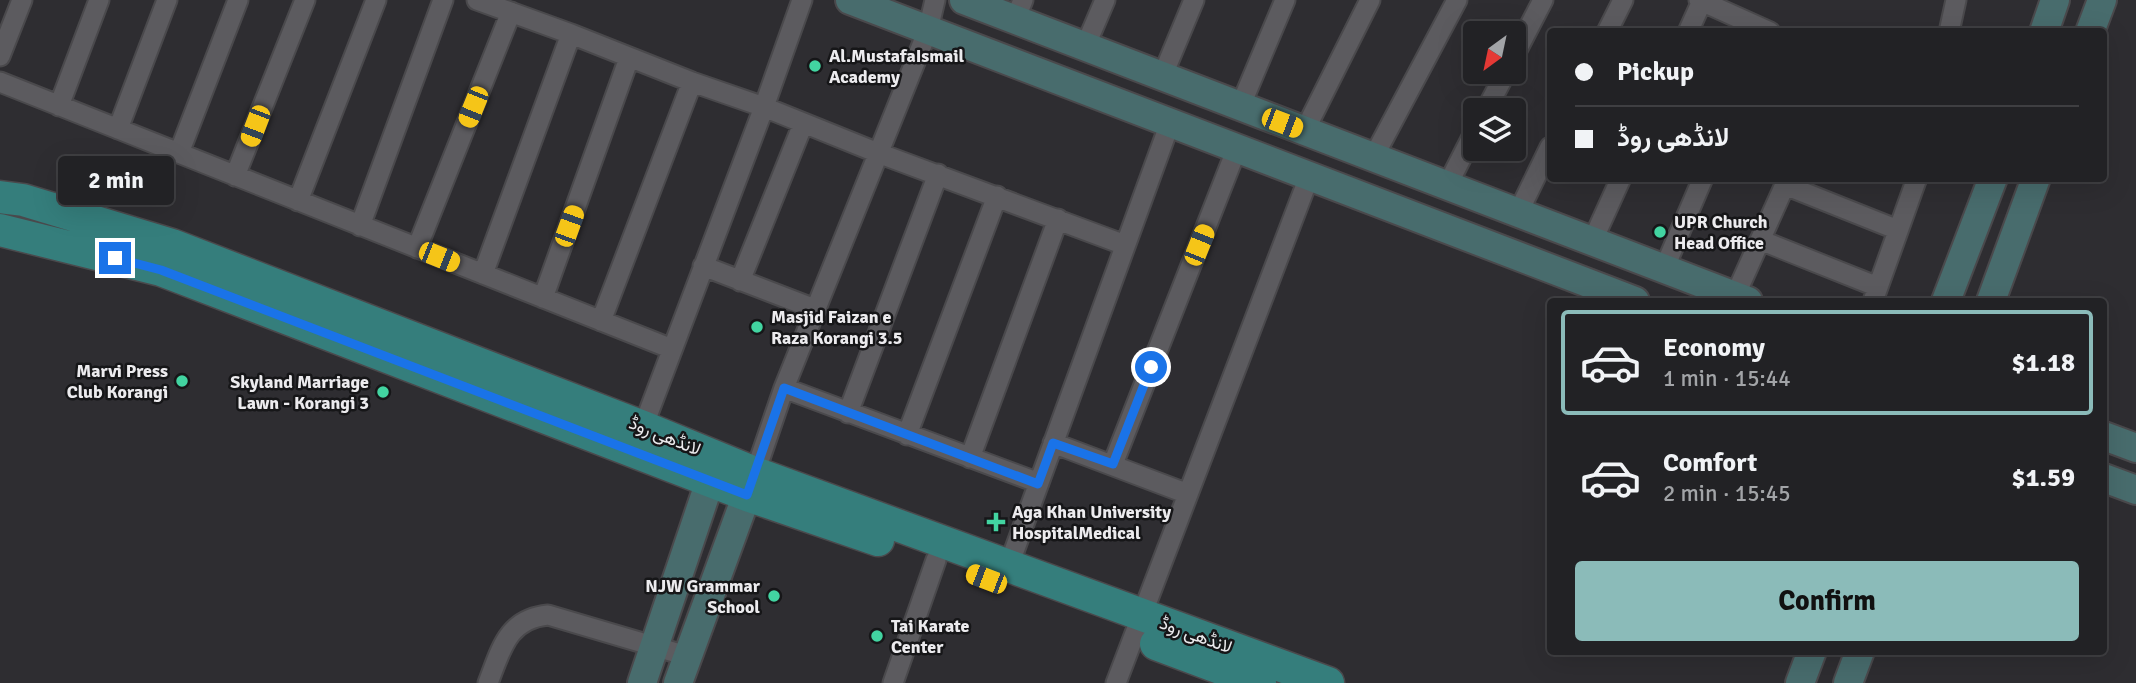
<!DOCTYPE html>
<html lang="en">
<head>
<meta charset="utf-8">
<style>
	body { margin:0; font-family:Signika,Vazirmatn,sans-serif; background:#2e2f32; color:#f1f3f6; height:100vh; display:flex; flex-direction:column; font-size:26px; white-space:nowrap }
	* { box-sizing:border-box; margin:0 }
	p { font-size:23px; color:#a2a4a7 }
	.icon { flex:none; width:38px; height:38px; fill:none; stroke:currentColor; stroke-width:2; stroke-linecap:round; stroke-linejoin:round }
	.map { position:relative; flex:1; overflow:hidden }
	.details { position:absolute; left:1547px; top:298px; width:560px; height:357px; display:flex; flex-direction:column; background:#222225; border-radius:7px; box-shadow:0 7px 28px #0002,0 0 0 2px #3f3f42 }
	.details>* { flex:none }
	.top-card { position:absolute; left:1547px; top:28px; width:560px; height:154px; border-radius:7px; box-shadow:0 7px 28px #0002,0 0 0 2px #3f3f42; display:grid; align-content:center; height:154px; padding:0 28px; background:#222225 }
	.needle { width:46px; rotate:213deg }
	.fabs { position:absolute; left:1463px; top:21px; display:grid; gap:14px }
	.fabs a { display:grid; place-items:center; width:63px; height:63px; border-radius:7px; background:#222225; box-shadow:0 7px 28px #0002,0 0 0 2px #3f3f42; font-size:35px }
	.end { position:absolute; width:32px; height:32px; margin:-16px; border:9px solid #1a73e8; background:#fff; box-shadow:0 0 0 4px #fff }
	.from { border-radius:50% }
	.bubble { position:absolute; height:49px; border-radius:7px; background:#222225; box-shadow:0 7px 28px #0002,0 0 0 2px #3f3f42; font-size:23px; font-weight:700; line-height:49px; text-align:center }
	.car { position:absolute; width:21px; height:42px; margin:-21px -10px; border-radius:9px; box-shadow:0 0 5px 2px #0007; background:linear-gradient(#f5c518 24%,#345 0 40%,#f5c518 0 76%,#345 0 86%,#f5c518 0) }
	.top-card b { display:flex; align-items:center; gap:24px; height:66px; font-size:26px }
	.top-card b+b { border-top:2px solid #3f3f42 }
	.top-card i { width:18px; height:18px; background:#f1f3f6 }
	ul { padding:12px 0 0; list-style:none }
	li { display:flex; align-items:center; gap:21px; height:105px; margin:0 14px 10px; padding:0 14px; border:4px solid transparent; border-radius:7px }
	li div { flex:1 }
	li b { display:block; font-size:26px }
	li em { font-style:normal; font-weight:700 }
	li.current { border-color:#8bbbb9 }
	li>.icon { width:63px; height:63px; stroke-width:1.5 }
	.button { display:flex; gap:14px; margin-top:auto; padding:14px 28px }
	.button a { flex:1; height:80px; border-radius:7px; background:#8bbbb9; color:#111; font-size:28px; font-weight:700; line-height:80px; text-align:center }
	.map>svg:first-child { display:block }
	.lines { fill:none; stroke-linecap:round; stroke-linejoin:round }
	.street-casing { stroke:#4a494c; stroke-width:23 }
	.secondary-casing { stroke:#4a494c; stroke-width:32 }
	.primary-casing { stroke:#4a494c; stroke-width:35 }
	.street { stroke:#5c5b5f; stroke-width:19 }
	.secondary { stroke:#486c6d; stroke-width:28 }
	.primary { stroke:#357e7c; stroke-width:32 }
	.route { stroke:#1a73e8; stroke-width:9 }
	.poi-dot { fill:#42d4a1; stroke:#161618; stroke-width:2.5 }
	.labels { text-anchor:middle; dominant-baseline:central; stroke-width:5; stroke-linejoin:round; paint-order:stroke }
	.poi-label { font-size:18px; font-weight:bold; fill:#ecebee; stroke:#161618; text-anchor:start }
	.street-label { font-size:18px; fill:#ecebee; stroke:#161618 }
</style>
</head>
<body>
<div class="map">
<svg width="2136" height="683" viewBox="0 0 2136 683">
	<rect width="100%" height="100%" fill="#2e2d31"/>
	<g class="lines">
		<!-- street casing -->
		<g class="street-casing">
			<path id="street" d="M477,0L571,34L692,82L764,107L878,153L1125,245
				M1699,0L1770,32
				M1015,20L1023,0
				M1607,32L1623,0
				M1688,32L1702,1
				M1949,32L1956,0
				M1085,47L1105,0
				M0,56L22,0
				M1514,56L1543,0
				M1162,77L1194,0
				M0,82L672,349
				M59,106L99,0
				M1240,107L1285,0
				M1486,110L1506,72
				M118,129L167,0
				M1304,132L1370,0
				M179,153L238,0
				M1373,158L1457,0
				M235,176L305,0
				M1785,185L1898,230
				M1447,186L1475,131
				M298,201L376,0
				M1518,213L1550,147
				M360,226L443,0
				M1760,240L1878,287
				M1592,242L1621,178
				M417,248L511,12
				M703,266L815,309
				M1664,269L1703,178
				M483,274L571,34
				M740,281L803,124
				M1735,296L1788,178
				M543,298L629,58
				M1873,301L1917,178
				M601,321L692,82
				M784,388L1039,483
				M848,413L938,174
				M643,427L764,107L802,0
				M907,435L997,196
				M1053,443L1188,494
				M970,458L1058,219
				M1113,464L1237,148
				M755,473L784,388L928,30L935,0
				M1009,565L1170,123
				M488,683C501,650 507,619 548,615L687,656
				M893,683L936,560
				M1116,683L1309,177"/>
		</g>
		<!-- secondary casing -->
		<g class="secondary-casing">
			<path id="secondary" d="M850,0L1635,301
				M964,0L1748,301
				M2044,32L2055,0
				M2090,32L2102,0
				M1946,301L1993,178
				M1991,301L2036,178
				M2104,436L2136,448
				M2104,478L2136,490
				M642,683L717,460
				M678,683L754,475
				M1800,683L1812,651
				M1848,683L1860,651"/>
		</g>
		<!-- primary casing -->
		<g class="primary-casing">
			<path id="primary" d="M0,197L23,200L172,245L643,427L755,473L1328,683
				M0,230L161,270L747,495L878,540
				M1156,644L1260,683"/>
		</g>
		<!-- street -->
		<use href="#street" class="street"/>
		<!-- secondary -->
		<use href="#secondary" class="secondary"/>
		<!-- primary -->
		<use href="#primary" class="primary"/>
	</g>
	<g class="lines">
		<!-- route -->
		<path class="route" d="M115,258L161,270L747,495L784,388L1038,484L1053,443L1113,464L1151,367"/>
	</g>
	<!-- markers -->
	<g class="poi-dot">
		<circle cx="815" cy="66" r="7"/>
		<circle cx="1660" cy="232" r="7"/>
		<circle cx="757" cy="327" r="7"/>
		<circle cx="182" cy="381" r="7"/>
		<circle cx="383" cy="392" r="7"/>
		<path d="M992.5 511.5h7v7h7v7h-7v7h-7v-7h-7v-7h7z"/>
		<circle cx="774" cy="596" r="7"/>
		<circle cx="877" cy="636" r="7"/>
	</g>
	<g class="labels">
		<!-- poi labels -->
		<g class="poi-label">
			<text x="829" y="56">Al.MustafaIsmail<tspan x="829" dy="21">Academy</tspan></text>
			<text x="1674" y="222">UPR Church<tspan x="1674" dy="21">Head Office</tspan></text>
			<text x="771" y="317">Masjid Faizan e<tspan x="771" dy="21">Raza Korangi 3.5</tspan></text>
			<text x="168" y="371" text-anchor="end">Marvi Press<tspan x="168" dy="21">Club Korangi</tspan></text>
			<text x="369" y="382" text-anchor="end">Skyland Marriage<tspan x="369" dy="21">Lawn - Korangi 3</tspan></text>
			<text x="1012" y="512">Aga Khan University<tspan x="1012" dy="21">HospitalMedical</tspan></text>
			<text x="760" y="586" text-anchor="end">NJW Grammar<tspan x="760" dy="21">School</tspan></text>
			<text x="891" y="626">Tai Karate<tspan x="891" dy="21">Center</tspan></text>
		</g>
		<!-- street labels -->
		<g class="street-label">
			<text transform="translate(665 436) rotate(22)">لانڈھی روڈ</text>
			<text transform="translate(1196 635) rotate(20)">لانڈھی روڈ</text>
		</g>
	</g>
</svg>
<div class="fabs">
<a><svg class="needle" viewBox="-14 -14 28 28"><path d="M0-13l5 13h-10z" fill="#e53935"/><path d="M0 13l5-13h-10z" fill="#a2a4a7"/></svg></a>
<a><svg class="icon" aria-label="layers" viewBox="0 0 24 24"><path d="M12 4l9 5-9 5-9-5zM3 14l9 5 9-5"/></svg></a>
</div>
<i class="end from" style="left:1151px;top:367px"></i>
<i class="end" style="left:115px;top:258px"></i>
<div class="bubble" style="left:58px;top:156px;width:116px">2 min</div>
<i class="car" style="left:473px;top:107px;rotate:202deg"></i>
<i class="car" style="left:1282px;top:123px;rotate:111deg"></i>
<i class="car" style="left:255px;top:126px;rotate:201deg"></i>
<i class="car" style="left:569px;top:226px;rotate:20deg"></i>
<i class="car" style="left:1199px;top:245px;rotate:22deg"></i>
<i class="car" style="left:439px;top:257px;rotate:112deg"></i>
<i class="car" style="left:986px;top:579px;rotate:291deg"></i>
<div class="top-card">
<b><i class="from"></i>Pickup</b>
<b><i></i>لانڈھی روڈ</b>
</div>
<section class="details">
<ul>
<li class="current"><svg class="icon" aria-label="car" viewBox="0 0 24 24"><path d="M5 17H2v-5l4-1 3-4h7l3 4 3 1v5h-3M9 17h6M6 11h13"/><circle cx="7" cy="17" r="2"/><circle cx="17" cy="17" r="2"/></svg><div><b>Economy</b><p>1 min · 15:44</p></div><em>$1.18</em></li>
<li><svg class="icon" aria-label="car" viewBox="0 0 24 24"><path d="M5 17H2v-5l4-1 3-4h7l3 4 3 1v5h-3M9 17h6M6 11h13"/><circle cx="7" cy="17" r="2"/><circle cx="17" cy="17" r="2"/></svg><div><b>Comfort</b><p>2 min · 15:45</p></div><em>$1.59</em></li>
</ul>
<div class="button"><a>Confirm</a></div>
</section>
</div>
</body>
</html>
